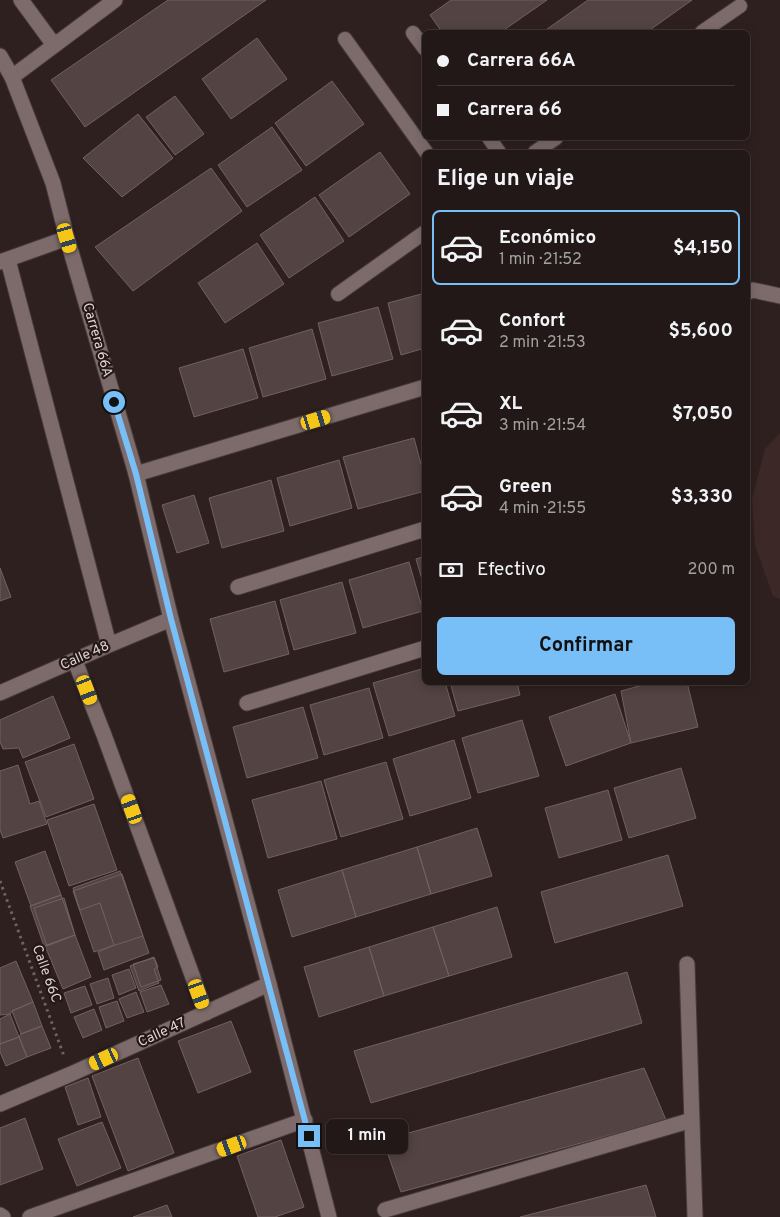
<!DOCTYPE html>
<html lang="es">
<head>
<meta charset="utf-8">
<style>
	body { margin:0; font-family:Overpass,sans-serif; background:#2e2524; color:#f1f3f6; height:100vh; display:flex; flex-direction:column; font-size:19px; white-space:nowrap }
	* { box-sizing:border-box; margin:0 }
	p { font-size:16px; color:#a2a0a1 }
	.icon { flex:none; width:28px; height:28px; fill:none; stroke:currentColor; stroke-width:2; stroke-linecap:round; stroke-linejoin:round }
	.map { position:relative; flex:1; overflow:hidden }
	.side { position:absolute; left:422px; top:150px; width:328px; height:535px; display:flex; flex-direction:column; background:#221817; border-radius:8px; box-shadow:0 2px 12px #0003,0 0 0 1px #3f3736 }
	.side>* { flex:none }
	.top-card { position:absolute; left:422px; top:30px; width:328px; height:110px; border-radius:8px; box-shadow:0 2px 12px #0003,0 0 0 1px #3f3736; display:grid; align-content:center; height:110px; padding:0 15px; background:#221817 }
	.end { position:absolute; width:22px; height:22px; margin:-11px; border:6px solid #78bff7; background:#111; box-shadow:0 0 0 2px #111 }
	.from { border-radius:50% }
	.bubble { position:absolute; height:35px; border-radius:8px; background:#221817; box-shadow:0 2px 12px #0003,0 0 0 1px #3f3736; font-size:16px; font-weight:700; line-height:35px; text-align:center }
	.car { position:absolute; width:15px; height:30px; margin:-15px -8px; border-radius:6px; box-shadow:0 0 4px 1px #0007; background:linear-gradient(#f5c518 24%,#345 0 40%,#f5c518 0 76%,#345 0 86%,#f5c518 0) }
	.top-card b { display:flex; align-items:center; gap:18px; height:48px; font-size:19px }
	.top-card b+b { border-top:1px solid #3f3736 }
	.top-card i { width:12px; height:12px; background:#f1f3f6 }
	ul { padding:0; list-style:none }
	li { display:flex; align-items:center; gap:15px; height:75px; margin:0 10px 8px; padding:0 5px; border:2px solid transparent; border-radius:8px }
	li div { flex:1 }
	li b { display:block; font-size:19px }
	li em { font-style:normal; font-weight:700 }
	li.current { border-color:#78bff7 }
	li>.icon { width:45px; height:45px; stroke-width:1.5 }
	h2 { padding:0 15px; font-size:22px; line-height:60px }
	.pay { display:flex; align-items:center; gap:12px; height:55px; padding:0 15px; font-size:19px }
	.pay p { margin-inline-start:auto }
	.primary-button { display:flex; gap:10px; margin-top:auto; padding:10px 15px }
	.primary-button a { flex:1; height:58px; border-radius:8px; background:#78bff7; color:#111; font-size:20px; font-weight:700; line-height:58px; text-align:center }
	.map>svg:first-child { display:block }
	.built { fill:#3c2827 }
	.building { fill:#534342; stroke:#726160 }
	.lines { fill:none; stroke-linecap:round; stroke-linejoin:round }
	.lane-casing { stroke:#463b3a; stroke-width:16 }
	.street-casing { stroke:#463b3a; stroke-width:17 }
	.secondary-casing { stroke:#463b3a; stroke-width:17 }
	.path { stroke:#6f6261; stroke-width:3; stroke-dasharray:2.5 4; stroke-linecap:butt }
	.lane { stroke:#7c6b6a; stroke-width:14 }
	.street { stroke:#7c6b6a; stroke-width:15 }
	.secondary { stroke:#7c6b6a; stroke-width:15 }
	.route { stroke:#78bff7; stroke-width:6 }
	.labels { text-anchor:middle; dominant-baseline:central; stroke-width:4.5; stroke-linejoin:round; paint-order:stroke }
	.street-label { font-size:14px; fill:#dfd5d4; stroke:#241716 }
</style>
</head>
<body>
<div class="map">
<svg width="780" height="1217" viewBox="0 0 780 1217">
	<rect width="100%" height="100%" fill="#2e201f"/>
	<!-- built -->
	<path class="built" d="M780,433V599L773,596L755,545L752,499L765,449Z"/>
	<!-- building -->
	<path class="building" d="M168,0H266L85,127L51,80Z
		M451,0H547L501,32H442L430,15Z
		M588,0H692L647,32H543Z
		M257,38L287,79L231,119L202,79Z
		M332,81L364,124L306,166L275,123Z
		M175,96L204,134L175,155L146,117Z
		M138,114L173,158L122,197L83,158Z
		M272,127L302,170L247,207L218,165Z
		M380,152L410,194L349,237L319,195Z
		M211,168L242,211L133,291L95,247Z
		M315,197L344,241L289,278L260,235Z
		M257,243L284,284L225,323L198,283Z
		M425,293V348L401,355L388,303Z
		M378,307L393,359L332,376L318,323Z
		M312,329L326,379L263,397L249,348Z
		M243,349L258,398L194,417L179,368Z
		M414,438L425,479V491L358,509L343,457Z
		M339,460L352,508L290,526L277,478Z
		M271,480L284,531L222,548L209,498Z
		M194,495L209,543L177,553L162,505Z
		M425,556V590L416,559Z
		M409,562L423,611L363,628L349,580Z
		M0,568L11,597L0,601Z
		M342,582L356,633L294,650L280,600Z
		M275,601L289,654L224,672L210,619Z
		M425,668V682H445L455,716L389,736L373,683Z
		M450,682H517L520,695L458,711Z
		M654,682H687L698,727L631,743L621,691Z
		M369,688L383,738L324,755L310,705Z
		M615,694L631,743L566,766L549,717Z
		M53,696L70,738L23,758L19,748L3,749L0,742V720Z
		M303,707L318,758L247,778L233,727Z
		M522,720L539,776L478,793L462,738Z
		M454,740L471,798L410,816L393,759Z
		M74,744L94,799L46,817L25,762Z
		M386,762L403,819L341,837L324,780Z
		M18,765L30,804L39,801L47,824L3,838L0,830V771Z
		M681,768L696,818L629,838L614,788Z
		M321,781L337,839L268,858L252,800Z
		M608,790L622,840L559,858L545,808Z
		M94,804L117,870L69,886L47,820Z
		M477,828L492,876L431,894L417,847Z
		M417,847L431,894L356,917L342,870Z
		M45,851L61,895L31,906L15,862Z
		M668,855L683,906L555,943L541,892Z
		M342,870L356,917L292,937L278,890Z
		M120,871L149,953L104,970L98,952L114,945L100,903L80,910L73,888Z
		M122,874L143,936L94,952L73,891Z
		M61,895L75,935L44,946L30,906Z
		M64,898L75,935L47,946L34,908Z
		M497,907L512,957L449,976L433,927Z
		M433,927L449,976L384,996L369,947Z
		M75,935L91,977L63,989L45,946Z
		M369,947L384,996L319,1017L304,967Z
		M154,957L158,967L154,969L159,983L139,991L130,966Z
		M154,958L161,980L141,987L133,964Z
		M16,961L33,1002L12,1011L10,1014L0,1015V968Z
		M129,969L136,988L119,995L112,975Z
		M627,972L642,1023L371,1103L354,1051Z
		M108,978L114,998L97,1004L90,984Z
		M161,985L169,1004L147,1012L140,992Z
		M85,986L92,1005L71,1013L64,993Z
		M136,992L144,1012L127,1018L119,999Z
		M117,1001L124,1021L106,1028L99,1007Z
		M33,1002L42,1026L21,1034L12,1011Z
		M94,1009L102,1030L83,1038L74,1017Z
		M10,1014L19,1037L0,1044V1019Z
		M231,1021L251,1072L198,1093L178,1041Z
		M42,1026L51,1048L27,1057L19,1037L21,1034Z
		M19,1037L27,1057L6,1066L0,1052V1044Z
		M138,1058L174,1153L128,1171L92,1076Z
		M644,1068L666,1120L401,1192L383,1140Z
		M88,1078L101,1117L78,1125L65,1087Z
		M25,1118L43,1169L0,1185V1128Z
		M102,1122L121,1168L77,1186L58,1139Z
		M281,1140L304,1207L275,1217H258L237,1156Z
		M646,1185L656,1217H520Z
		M167,1205L172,1217H133Z"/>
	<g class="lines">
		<!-- lane casing -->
		<g class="lane-casing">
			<path id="lane" d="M702,32L740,6
				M413,33L425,49
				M345,39L426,152
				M489,138L499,152
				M535,152L556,138
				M338,294L425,232"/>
		</g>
		<!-- street casing -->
		<g class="street-casing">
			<path id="street" d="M21,0L54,45
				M12,77L115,0
				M8,260L109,645
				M0,262L67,238
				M748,292L753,290L780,296
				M136,474L425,387
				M238,587L425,529
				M75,661L104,735L206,1013
				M0,693L109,645L171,619
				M247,703L425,648
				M687,964L695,1217
				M0,1104L71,1074L269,984
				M385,1210L692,1120
				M0,1215L3,1217
				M30,1217L305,1120"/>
		</g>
		<!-- secondary casing -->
		<g class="secondary-casing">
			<path id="secondary" d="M0,56L12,77L53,183L67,238L136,474L171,619L269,984L329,1217"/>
		</g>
		<!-- path -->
		<path class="path" d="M0,881L64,1056"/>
		<!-- lane -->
		<use href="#lane" class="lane"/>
		<!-- street -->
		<use href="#street" class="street"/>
		<!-- secondary -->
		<use href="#secondary" class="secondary"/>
	</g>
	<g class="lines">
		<!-- route -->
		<path class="route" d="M114,402L136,474L171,619L309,1136"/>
	</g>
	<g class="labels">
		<!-- street labels -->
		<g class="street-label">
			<text transform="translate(97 340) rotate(74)">Carrera 66A</text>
			<text transform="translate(85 656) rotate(-24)">Calle 48</text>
			<text transform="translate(46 974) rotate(70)">Calle 66C</text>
			<text transform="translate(162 1033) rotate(-25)">Calle 47</text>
		</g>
	</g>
</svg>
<i class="end from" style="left:114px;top:402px"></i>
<i class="end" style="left:309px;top:1136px"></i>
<div class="bubble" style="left:326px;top:1119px;width:82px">1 min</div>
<i class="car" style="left:67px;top:238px;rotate:164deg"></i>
<i class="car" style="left:316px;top:420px;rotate:73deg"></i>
<i class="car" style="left:87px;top:690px;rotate:159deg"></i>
<i class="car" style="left:132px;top:809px;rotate:340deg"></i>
<i class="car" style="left:199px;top:994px;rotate:160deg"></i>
<i class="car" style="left:104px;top:1059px;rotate:245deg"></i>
<i class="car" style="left:232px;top:1146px;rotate:250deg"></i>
<div class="top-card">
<b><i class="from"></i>Carrera 66A</b>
<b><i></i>Carrera 66</b>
</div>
<section class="side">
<h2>Elige un viaje</h2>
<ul>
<li class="current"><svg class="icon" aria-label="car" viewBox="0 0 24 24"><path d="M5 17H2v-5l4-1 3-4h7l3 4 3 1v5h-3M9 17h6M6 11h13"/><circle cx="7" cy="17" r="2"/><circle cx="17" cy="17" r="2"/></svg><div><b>Económico</b><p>1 min · 21:52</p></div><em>$4,150</em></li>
<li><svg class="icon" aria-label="car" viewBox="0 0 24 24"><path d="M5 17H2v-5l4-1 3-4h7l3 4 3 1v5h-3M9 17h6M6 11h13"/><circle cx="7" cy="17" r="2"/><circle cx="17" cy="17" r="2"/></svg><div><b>Confort</b><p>2 min · 21:53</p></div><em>$5,600</em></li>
<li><svg class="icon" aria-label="car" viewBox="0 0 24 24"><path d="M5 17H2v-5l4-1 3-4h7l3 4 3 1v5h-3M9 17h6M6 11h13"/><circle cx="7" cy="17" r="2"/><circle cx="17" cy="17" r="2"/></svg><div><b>XL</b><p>3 min · 21:54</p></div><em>$7,050</em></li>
<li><svg class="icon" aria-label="car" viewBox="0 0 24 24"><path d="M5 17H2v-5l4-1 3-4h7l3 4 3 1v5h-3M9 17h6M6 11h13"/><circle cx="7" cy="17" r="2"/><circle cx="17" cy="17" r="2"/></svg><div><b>Green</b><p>4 min · 21:55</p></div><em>$3,330</em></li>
</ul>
<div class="pay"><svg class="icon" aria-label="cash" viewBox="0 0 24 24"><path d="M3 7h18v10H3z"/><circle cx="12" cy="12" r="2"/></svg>Efectivo<p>200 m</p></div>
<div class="primary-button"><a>Confirmar</a></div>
</section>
</div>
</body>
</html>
